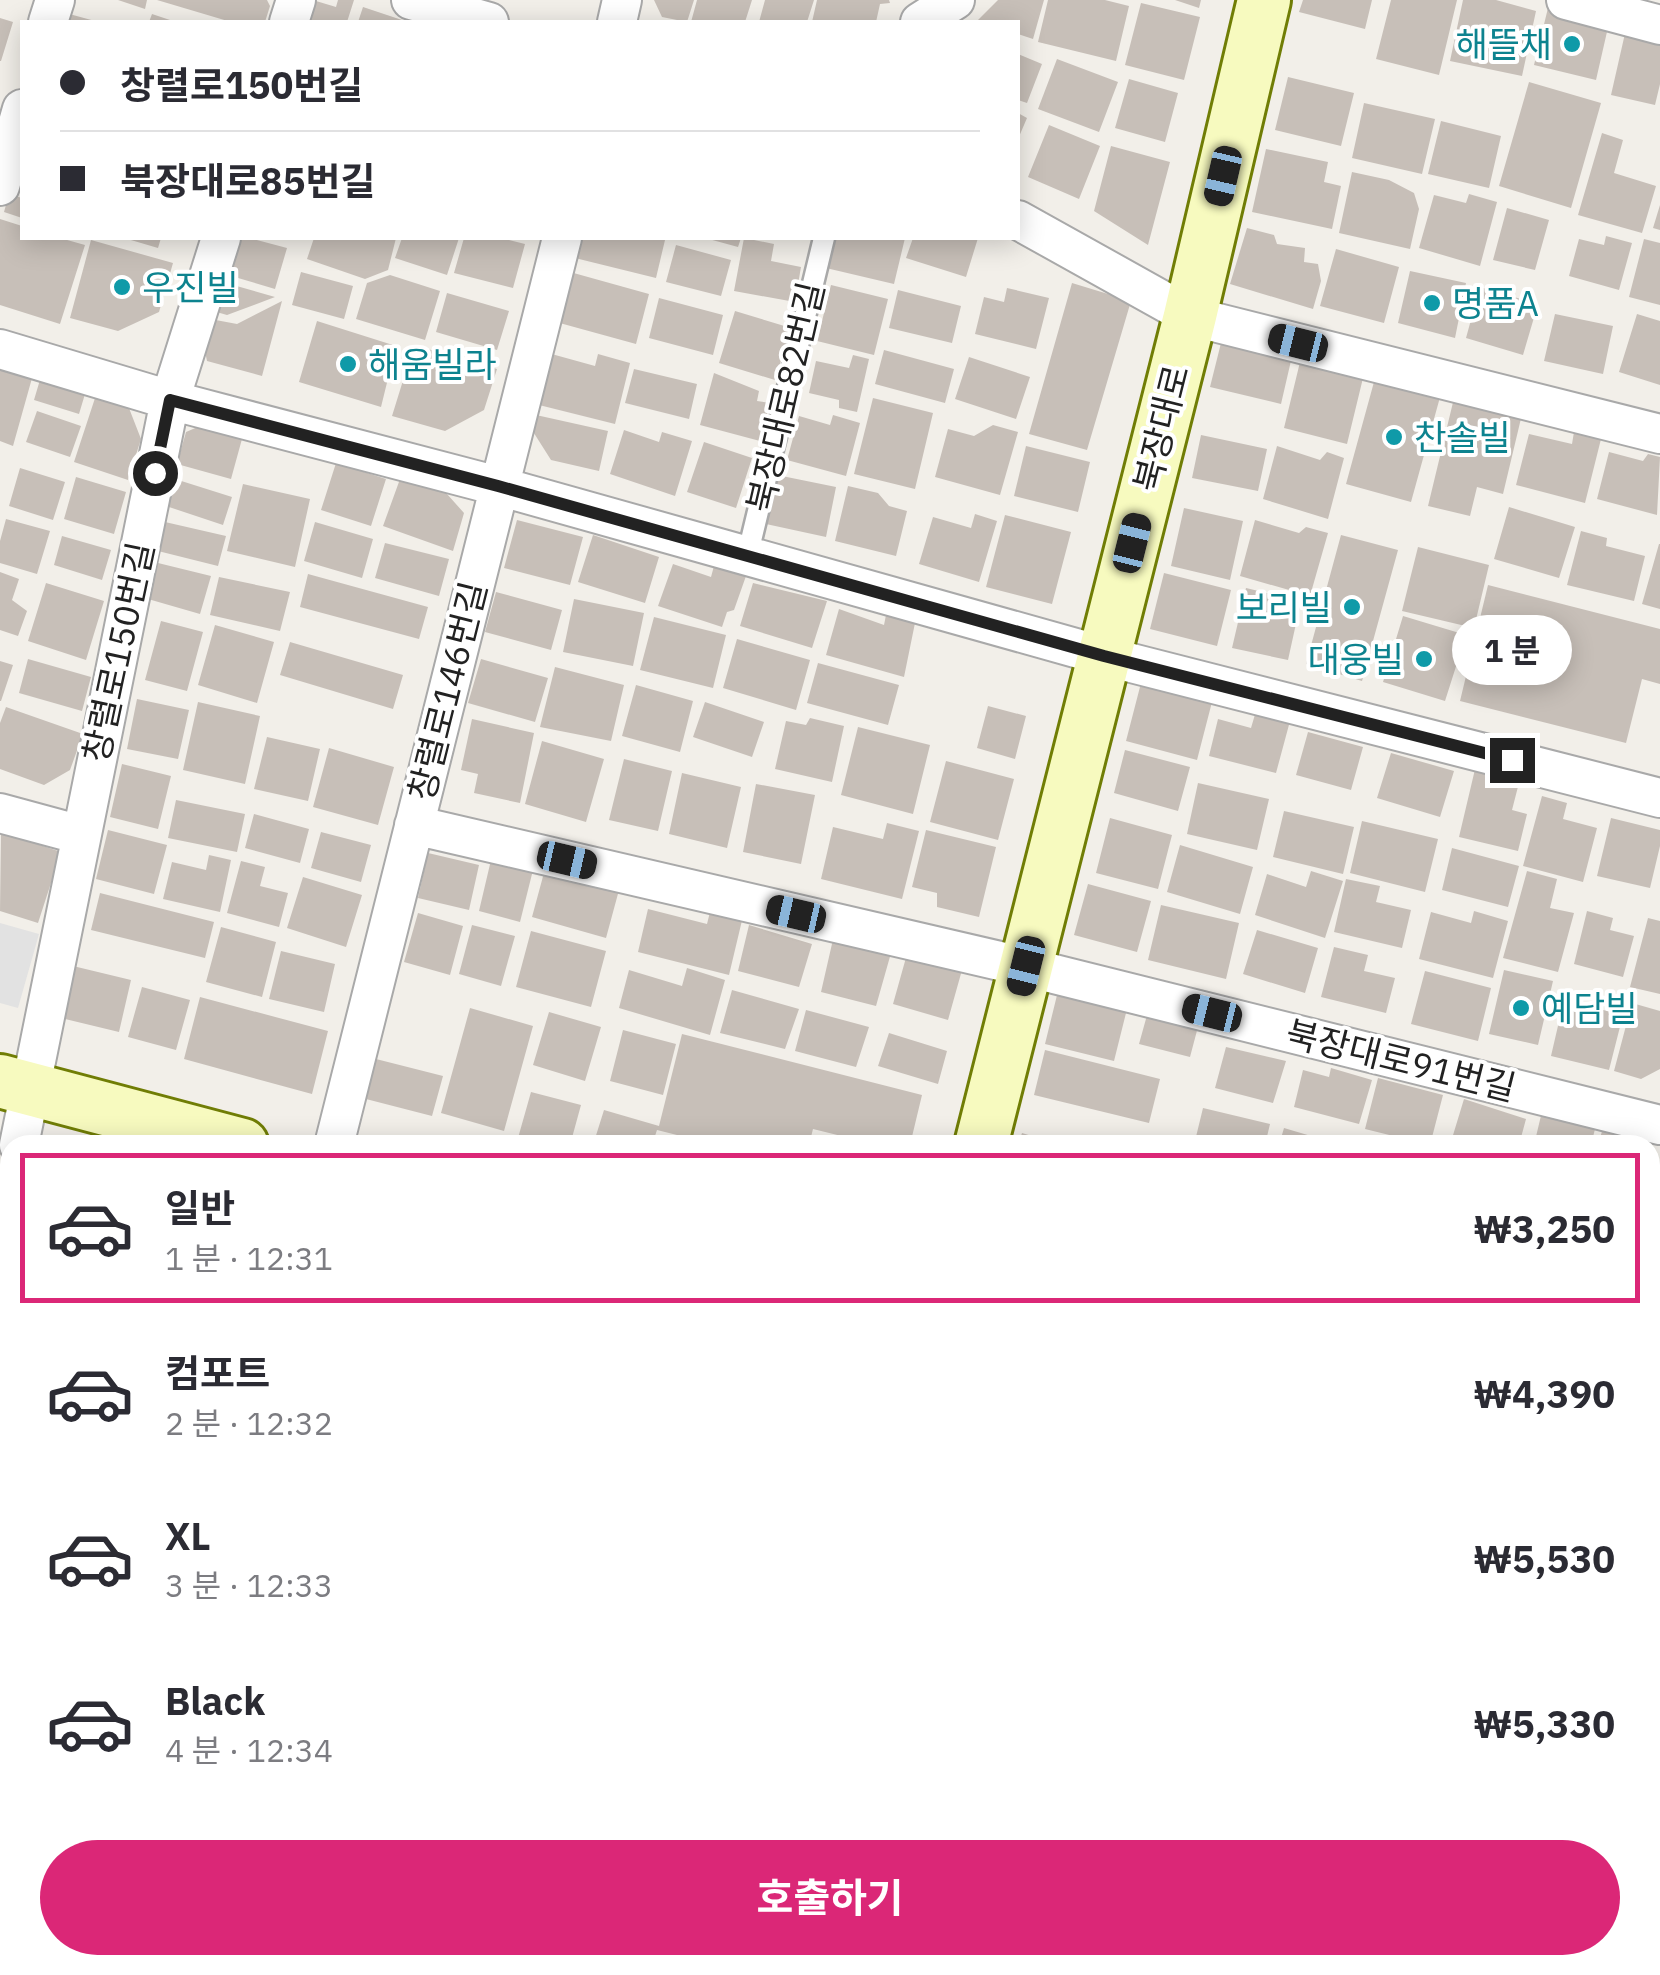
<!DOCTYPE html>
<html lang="ko">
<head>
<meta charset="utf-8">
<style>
	body { margin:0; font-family:"IBM Plex Sans","Noto Sans KR",sans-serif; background:#f7f7f7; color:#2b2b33; height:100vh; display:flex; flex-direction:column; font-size:38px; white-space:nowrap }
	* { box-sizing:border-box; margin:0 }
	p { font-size:32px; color:#7c7c81 }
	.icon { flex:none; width:55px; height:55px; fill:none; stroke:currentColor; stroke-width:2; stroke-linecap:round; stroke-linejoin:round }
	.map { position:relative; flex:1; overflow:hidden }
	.sheet { position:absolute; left:0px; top:1135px; width:1660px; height:840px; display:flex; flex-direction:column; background:#fff; border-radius:30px 30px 0 0; box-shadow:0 5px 25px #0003 }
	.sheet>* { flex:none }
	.guide { position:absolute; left:20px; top:20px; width:1000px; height:220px; border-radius:0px; box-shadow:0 5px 25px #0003; display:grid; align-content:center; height:220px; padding:0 40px; background:#fff }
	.end { position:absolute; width:45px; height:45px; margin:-22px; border:12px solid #222; background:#fff; box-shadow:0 0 0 5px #fff }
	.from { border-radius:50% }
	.bubble { position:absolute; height:70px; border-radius:35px; background:#fff; box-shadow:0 5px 25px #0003; font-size:32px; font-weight:700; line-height:70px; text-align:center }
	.car { position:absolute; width:30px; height:60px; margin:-30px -15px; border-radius:12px; box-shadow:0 0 8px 2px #0007; background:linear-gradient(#222 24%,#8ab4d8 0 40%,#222 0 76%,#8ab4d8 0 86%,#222 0) }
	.guide b { display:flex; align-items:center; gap:35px; height:95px; font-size:38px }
	.guide b+b { border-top:2px solid #e1e1e2 }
	.guide i { width:25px; height:25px; background:#2b2b33 }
	ul { padding:18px 0 0; list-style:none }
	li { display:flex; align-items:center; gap:30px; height:150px; margin:0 20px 15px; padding:0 20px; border:5px solid transparent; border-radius:0px }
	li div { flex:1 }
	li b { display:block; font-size:38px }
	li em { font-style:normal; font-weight:700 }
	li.current { border-color:#db2777 }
	li>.icon { width:90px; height:90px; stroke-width:1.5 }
	.button { display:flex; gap:20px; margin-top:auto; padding:20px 40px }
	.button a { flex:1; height:115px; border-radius:60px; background:#db2777; color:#fff; font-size:40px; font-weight:700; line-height:115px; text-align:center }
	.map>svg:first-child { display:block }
	.residential { fill:#e0dfdf }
	.park { fill:#c8facc }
	.parking { fill:#e2e2e2 }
	.building { fill:#c7bfb8 }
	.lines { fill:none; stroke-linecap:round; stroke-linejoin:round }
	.lane-casing { stroke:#a9a9a9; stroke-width:25 }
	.street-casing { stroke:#a9a9a9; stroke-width:42 }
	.secondary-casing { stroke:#707d05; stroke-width:58 }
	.lane { stroke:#fff; stroke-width:20 }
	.street { stroke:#fff; stroke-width:38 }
	.secondary { stroke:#f7fabf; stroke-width:52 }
	.route { stroke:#222; stroke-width:12 }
	.culture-dot { fill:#0f9aa8; stroke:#fff; stroke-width:4 }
	.labels { text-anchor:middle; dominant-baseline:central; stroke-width:8; stroke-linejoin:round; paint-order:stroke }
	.culture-label { font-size:35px; fill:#0d838f; stroke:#fff; text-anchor:start }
	.street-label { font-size:35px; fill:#222; stroke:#fff }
</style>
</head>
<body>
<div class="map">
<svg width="1660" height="1975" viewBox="0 0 1660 1975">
	<rect width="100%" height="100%" fill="#f2efe9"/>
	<!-- residential -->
	<path class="residential" d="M1650,1549L1660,1551V1975H805L808,1965H1650Z"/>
	<!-- park -->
	<path class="park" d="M1650,1764L1660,1766V1956L1650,1953Z"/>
	<!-- parking -->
	<path class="parking" d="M0,923L39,934L18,1008L0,1003Z"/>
	<!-- building -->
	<path class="building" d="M118,0H147L145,9Z
		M157,0H267L270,6L265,22H231Z
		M338,0H354L347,22H295L301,3L314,7L316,1L336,7Z
		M654,0H694L687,22L662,17Z
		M697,0H752L745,22H691Z
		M765,0H814L807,22H759Z
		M817,0H889L890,3L880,4L876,22H812Z
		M998,0H1044L1033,39L1018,34V22H976Z
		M1048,0H1105L1129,6L1116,61L1038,42Z
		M1175,0H1201L1199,8Z
		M1303,0H1372L1365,29L1299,12Z
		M1391,0H1457L1439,75L1376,59Z
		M1463,0H1496L1536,11L1522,76L1450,61Z
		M1141,3L1200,17L1184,80L1125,65Z
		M363,7L408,22H358Z
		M1548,8L1609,23L1596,80L1534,65Z
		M62,12L95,21V22H59Z
		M152,14L176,22H149Z
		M0,18L13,22L1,61H0Z
		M1626,29L1660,36V84L1655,105L1611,95Z
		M1018,54L1042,64L1027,103L1018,100Z
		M1057,59L1118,82L1099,132L1038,109Z
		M1288,77L1354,93L1341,146L1275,130Z
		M1129,79L1178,93L1165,142L1115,128Z
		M1529,82L1601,103L1571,208L1499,186Z
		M1364,103L1435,119L1422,174L1352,158Z
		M1018,113L1027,118L1018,139Z
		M1441,121L1501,136L1489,188L1428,174Z
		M1049,125L1100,146L1079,199L1028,177Z
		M1602,133L1623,140L1614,173L1656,186L1642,233L1578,215Z
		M1111,146L1170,162L1148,245L1094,211Z
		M1266,149L1328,162L1324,182L1341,186L1332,229L1252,212Z
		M1352,172L1389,180L1414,193L1419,209L1410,249L1339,233Z
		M9,194L22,198V218L4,212Z
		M1469,194L1497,202L1480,266L1419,248L1434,195L1466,203Z
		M1660,205V230L1653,228Z
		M1507,208L1549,220L1535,270L1493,260Z
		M0,219L22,226V238H60L85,245L60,324L0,305Z
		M1247,228L1274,235L1277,244L1305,248L1304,262L1318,264L1321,281L1313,309L1230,284Z
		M1606,236L1632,243L1619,290L1569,276L1579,239L1604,245Z
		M124,238H161L158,248Z
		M232,238H249L287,248L275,289L221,273Z
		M314,238H396L388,270L365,279L307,259Z
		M402,238H459L447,275L395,258Z
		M464,238H501L525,244L513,288L454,273Z
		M580,238L665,240L656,278L575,258Z
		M705,238H741L738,247Z
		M744,238L774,244L771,261L801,267L795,302L734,291Z
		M833,238H905L894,284L826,268Z
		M913,238H978L966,277L906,258Z
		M1644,239L1660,243V305L1629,297Z
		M91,240L173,263L159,312L118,331L70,318Z
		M676,245L731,260L721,296L666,282Z
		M1336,249L1399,267L1384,323L1320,306Z
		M1410,271L1466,283L1455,338L1398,323Z
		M301,272L353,286L344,319L292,305Z
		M570,272L649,294L636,344L556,322Z
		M390,275L440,291L425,340L356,319L367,283Z
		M219,281L275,297L227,315L213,311Z
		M1072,283L1131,301L1087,450L1029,434Z
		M831,285L888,299L874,355L817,341Z
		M1480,287L1538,304L1523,355L1466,338Z
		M1007,288L1049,298L1036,349L975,334L984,297L1004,302Z
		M898,290L961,306L952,343L889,328Z
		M447,293L509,311L497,350L436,332Z
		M659,298L723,315L713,355L649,338Z
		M282,301L262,376L207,361L202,337L205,318L237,324Z
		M735,311L791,328L775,380L719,363Z
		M1555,314L1613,326L1603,374L1544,361Z
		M1637,314L1660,321V385L1619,372Z
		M317,321L396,346L381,407L299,382Z
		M1223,335L1293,352L1281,404L1210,387Z
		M414,345L497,369L484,410L445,431L392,416Z
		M884,350L954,369L945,403L875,384Z
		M548,353L595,366L598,354L630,363L615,424L535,404Z
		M853,355L869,359L857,412L839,408V400L809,393L816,361L849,368Z
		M969,357L1030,377L1016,419L955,399Z
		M0,360L34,371L13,446L0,441Z
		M1300,362L1363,378L1347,444L1284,428Z
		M634,369L697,384L689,419L625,403Z
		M1377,371L1442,390L1411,502L1346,484Z
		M42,373L66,388L85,394L79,414L34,400Z
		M714,373L759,391L757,401L770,403L760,441L700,425Z
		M97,392L127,403L141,439L128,480L74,462Z
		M1455,394L1523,410L1503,494L1477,487L1470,516L1428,506Z
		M873,398L933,413L915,489L854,474Z
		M37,411L81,426L70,457L26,442Z
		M536,415L608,431L599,471L551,460L532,430Z
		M833,415L860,423L846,476L787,460L799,416L830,425Z
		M214,420L245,428L231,479L177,464L186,432Z
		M993,425L1018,432L1000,495L935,477L948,429L974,436Z
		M624,430L659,442L662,432L692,441L675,496L610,474Z
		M1574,432L1601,439L1585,503L1516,485L1529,434L1572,444Z
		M1201,435L1267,449L1258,491L1192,478Z
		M704,442L752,458L736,508L687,492Z
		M1026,446L1090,462L1078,512L1014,496Z
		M1277,446L1320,460L1327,452L1344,458L1328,519L1263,499Z
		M1609,452L1643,461L1648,454L1660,457L1657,515L1597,499Z
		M336,463L386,479L371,526L321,510Z
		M20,468L65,482L53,520L9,506Z
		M404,468L430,475L464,513L453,551L383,526Z
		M777,475L836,487L826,537L766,524Z
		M76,477L126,492L114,534L64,519Z
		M175,479L232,497L223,525L166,506Z
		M243,484L310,499L295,567L227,551Z
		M848,486L878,493L889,506L907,511L896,556L835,541Z
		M1509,507L1575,527L1559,578L1494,559Z
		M1184,508L1243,521L1230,580L1171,566Z
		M975,514L997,521L979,582L919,564L933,517L971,528Z
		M1005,515L1071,532L1052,604L986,587Z
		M6,519L50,531L37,574L0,563V541Z
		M517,520L583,537L570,585L504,568Z
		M1255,520L1299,533L1306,527L1328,533L1310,596L1240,576Z
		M165,522L226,536L218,566L158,551Z
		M315,522L373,539L362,578L304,561Z
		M1581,531L1607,538L1606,546L1645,556L1634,601L1567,585Z
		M593,535L659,557L645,603L578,582Z
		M1341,535L1398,550L1362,681L1306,664Z
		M62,536L111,550L102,580L54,565Z
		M385,543L449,559L439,596L375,578Z
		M1659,544H1660V609L1642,604Z
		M1418,547L1489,565L1474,628L1402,611Z
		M158,563L211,576L200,614L148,599Z
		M673,564L711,577L714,566L746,576L734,610L727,612L722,627L658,606Z
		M0,572L19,579L12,600L27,611L18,636L0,630Z
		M1164,573L1231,590L1217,646L1150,629Z
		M308,574L428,607L419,639L300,607Z
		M219,577L290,592L280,631L210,615Z
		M46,583L104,601L86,660L28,641Z
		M753,583L827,601L812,648L740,626Z
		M1488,585L1660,629V684L1642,679L1626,743L1460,701Z
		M1246,588L1301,601L1288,660L1232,648Z
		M496,592L562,610L551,650L485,632Z
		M574,599L644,613L633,666L563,652Z
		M839,609L884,625L886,615L915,623L904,677L826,655Z
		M1403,616L1466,635L1445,701L1383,682Z
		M654,617L726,635L713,688L640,670Z
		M161,621L203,632L187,691L145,680Z
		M215,625L274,642L257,703L198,685Z
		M737,639L810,660L796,710L723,688Z
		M290,642L403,675L393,709L280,675Z
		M28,659L91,677L82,711L19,693Z
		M481,659L548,678L535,722L468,703Z
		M0,661L13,665L1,701H0Z
		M818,663L899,685L888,725L807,703Z
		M555,667L624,685L611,741L540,727Z
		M1141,683L1212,702L1197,760L1126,741Z
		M636,685L693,701L680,752L622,736Z
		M137,699L189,710L178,759L127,749Z
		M198,702L260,716L245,784L183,770Z
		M705,702L764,722L752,757L693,737Z
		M988,706L1026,716L1015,759L977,748Z
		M6,707L83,734L70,770L44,785L0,769V723Z
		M1256,711L1290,721L1276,773L1209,756L1218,719L1251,728Z
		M810,718L844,726L832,782L775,769L786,721L806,725Z
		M472,719L534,733L520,803L474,793L478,774L461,770Z
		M858,727L930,745L913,814L841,795Z
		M1308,732L1363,747L1351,790L1296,775Z
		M267,737L320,749L308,801L254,789Z
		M542,741L604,759L586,822L525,804Z
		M329,748L394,767L378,825L313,807Z
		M1125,750L1190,767L1178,811L1114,793Z
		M1391,753L1454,771L1440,817L1377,798Z
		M624,759L672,771L658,831L609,820Z
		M946,761L1014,779L998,840L930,822Z
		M122,764L171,776L158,829L110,817Z
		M1476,765L1521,775L1512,810L1527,814L1518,851L1459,837Z
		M682,773L741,787L727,848L669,834Z
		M1198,783L1269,799L1257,850L1187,834Z
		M756,784L815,795L801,864L743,852Z
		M1542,796L1567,803L1563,819L1597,828L1583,882L1523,866Z
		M176,800L245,814L237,852L168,838Z
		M1284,811L1354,827L1343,874L1273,857Z
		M254,814L309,829L300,863L245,848Z
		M1110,818L1172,835L1158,889L1096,873Z
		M1611,818L1660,830V846L1650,888L1597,876Z
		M1362,821L1438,839L1425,892L1350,873Z
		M887,823L919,831L902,899L821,879L833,827L883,839Z
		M108,830L167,845L154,894L96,879Z
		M926,830L996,847L979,917L937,907V893L912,887Z
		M1,832L61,852L38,923L0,911Z
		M321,832L371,845L361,882L311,868Z
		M1180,845L1253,867L1240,914L1167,892Z
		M1452,848L1519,866L1508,907L1442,890Z
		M428,853L479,865L469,910L418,898Z
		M209,855L231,860L220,912L163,899L172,862L206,870Z
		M491,860L533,870L520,922L479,911Z
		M241,861L265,867L260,886L288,893L279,927L227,913Z
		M545,869L619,890L606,938L532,917Z
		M1311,871L1343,881L1325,938L1255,915L1267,874L1306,887Z
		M1527,871L1557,879L1550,908L1574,913L1558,972L1503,958Z
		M303,877L362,895L346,947L287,928Z
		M1346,879L1380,886L1376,902L1411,910L1402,948L1334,932Z
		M1088,884L1151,901L1137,952L1074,935Z
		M100,893L214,922L205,958L91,930Z
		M712,904L744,912L729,975L638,952L648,909L707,924Z
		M1161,905L1239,923L1226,979L1148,960Z
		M1474,911L1508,921L1493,978L1419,959L1431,912L1471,923Z
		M1587,911L1613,918L1610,930L1634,936L1623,977L1574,964Z
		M418,913L463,926L450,975L404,962Z
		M1648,918L1660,921V994L1630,987Z
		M472,925L515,936L501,986L459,974Z
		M749,925L812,944L799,987L738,971Z
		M221,927L276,942L262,997L206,982Z
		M1257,930L1318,948L1305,993L1243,974Z
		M531,931L606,951L591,1007L516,987Z
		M834,935L891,953L876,1006L821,992Z
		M1334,947L1368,955L1364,971L1395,978L1386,1013L1321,997Z
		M281,951L335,964L324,1012L269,999Z
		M907,954L962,970L948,1020L893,1004Z
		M73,966L131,980L119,1032L61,1018Z
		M687,968L725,980L710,1035L619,1008L629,970L682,986Z
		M1504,970L1553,981L1538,1045L1489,1034Z
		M1425,971L1491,988L1478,1041L1411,1024Z
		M142,987L190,1000L176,1050L128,1037Z
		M1059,987L1128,1005L1114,1061L1045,1044Z
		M732,990L799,1009L785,1049L720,1033Z
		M200,997L328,1031L312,1094L184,1059Z
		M1564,1000L1623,1015L1609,1070L1551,1056Z
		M1632,1003L1660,1011V1069L1641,1079L1614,1071Z
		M470,1008L533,1026L504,1131L441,1113Z
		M1149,1008L1199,1023L1190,1057L1139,1044Z
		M806,1010L869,1027L856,1067L795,1051Z
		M549,1012L601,1027L585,1081L533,1065Z
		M623,1030L676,1044L663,1095L610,1081Z
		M889,1033L947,1051L938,1084L878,1066Z
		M682,1034L922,1095L910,1145H878L813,1129L809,1145H717L657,1130L652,1145H593L604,1110L659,1126Z
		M1226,1047L1286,1061L1273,1103L1215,1088Z
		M1045,1050L1160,1079L1149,1123L1034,1095Z
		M376,1059L443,1076L432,1116L366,1099Z
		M1331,1068L1372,1080L1359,1124L1294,1107L1303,1070L1329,1077Z
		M1378,1078L1443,1095L1430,1145L1365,1129Z
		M531,1092L581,1105L570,1145H543L518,1138Z
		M1464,1099L1526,1119L1519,1145H1450Z
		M1544,1103L1598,1117L1591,1145H1534Z
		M1203,1108L1270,1124L1265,1145H1194Z
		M1605,1121L1632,1129L1642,1145H1598Z
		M1284,1128L1338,1144V1145H1279Z
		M1022,1133L1058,1144V1145H1018Z
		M818,1138L840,1144V1145H816Z
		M1650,1159L1658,1172L1651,1195L1650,1194Z
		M0,1299L10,1301V1360L0,1348Z
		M1659,1357H1660V1429L1650,1426V1392Z
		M0,1430L10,1433V1476L0,1474Z
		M10,1481V1540L0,1537V1504Z
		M9,1567L10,1568V1601L1,1599Z
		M9,1637H10V1691L0,1689V1671Z
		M1650,1660L1660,1663V1711L1650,1708Z
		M0,1718L10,1721V1779L0,1777Z
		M9,1819H10V1883L0,1881V1853Z
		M0,1896L10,1899V1930L0,1956Z
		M11,1965H100L80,1975H42Z
		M246,1965H316L313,1975H243Z
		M347,1965L379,1974V1975H344Z
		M472,1965H540L537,1975H501L478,1968L476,1975H452L419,1966Z
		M549,1965H603L600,1975H546Z
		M612,1965H664L661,1975H609Z
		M678,1965H715L721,1975H676Z
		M858,1965H867L901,1975H855Z
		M1386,1965H1592L1626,1974L1420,1975Z"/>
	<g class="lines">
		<!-- lane casing -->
		<g class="lane-casing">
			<path id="lane" d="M747,557L824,238
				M1277,1975L1279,1965"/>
		</g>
		<!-- street casing -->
		<g class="street-casing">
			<path id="street" d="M411,0L489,22
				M1566,0L1660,25
				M48,22L55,0
				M289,22L296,0
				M617,22L622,0
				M920,22L955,0
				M0,186L22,109
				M1018,220L1190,316L1660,434
				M0,349L170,400L498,486L1104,656L1660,798
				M0,813L81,835
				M414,825L1026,967L1660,1125
				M19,1145L170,400L221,238
				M334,1145L562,238
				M0,1226L10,1184
				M1650,1353L1660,1313
				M0,1413L10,1416
				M132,1975L135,1965
				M329,1975L332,1965"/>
		</g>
		<!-- secondary casing -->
		<g class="secondary-casing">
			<path id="secondary" d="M0,1081L242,1145
				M981,1145L1190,316L1264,0
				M1650,1514L1660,1517
				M772,1975L775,1965"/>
		</g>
		<!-- lane -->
		<use href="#lane" class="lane"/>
		<!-- street -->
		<use href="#street" class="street"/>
		<!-- secondary -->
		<use href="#secondary" class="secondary"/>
	</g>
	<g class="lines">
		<!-- route -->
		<path class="route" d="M155,473L170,400L498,486L1104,656L1512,760"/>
	</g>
	<!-- markers -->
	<g class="culture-dot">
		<circle cx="1572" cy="44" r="10"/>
		<circle cx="122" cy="287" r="10"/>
		<circle cx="1432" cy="303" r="10"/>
		<circle cx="348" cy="364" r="10"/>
		<circle cx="1394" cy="437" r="10"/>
		<circle cx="1352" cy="607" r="10"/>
		<circle cx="1424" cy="659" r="10"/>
		<circle cx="1521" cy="1008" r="10"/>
	</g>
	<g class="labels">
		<!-- culture labels -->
		<g class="culture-label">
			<text x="1552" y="44" text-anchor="end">해뜰채</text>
			<text x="142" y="287">우진빌</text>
			<text x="1452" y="303">명품A</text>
			<text x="368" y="364">해움빌라</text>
			<text x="1414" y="437">찬솔빌</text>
			<text x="1332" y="607" text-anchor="end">보리빌</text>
			<text x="1404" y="659" text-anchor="end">대웅빌</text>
			<text x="1541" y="1008">예담빌</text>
		</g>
		<!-- street labels -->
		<g class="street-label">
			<text transform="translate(785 397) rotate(-77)">북장대로82번길</text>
			<text transform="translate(1161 428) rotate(-76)">북장대로</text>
			<text transform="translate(118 652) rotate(-78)">창렬로150번길</text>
			<text transform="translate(447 691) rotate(-76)">창렬로146번길</text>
			<text transform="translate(1401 1060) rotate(14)">북장대로91번길</text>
		</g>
	</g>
</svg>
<i class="end from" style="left:155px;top:473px"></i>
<i class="end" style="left:1512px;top:760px"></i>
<div class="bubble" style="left:1452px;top:615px;width:120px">1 분</div>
<i class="car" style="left:1223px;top:176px;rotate:193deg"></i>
<i class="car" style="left:1298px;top:343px;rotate:284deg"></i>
<i class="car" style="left:1132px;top:543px;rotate:14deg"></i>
<i class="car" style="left:567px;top:860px;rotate:103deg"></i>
<i class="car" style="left:796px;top:914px;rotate:283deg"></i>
<i class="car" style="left:1026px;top:966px;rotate:194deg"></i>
<i class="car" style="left:1212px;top:1013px;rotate:284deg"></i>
<div class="guide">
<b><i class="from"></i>창렬로150번길</b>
<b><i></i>북장대로85번길</b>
</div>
<section class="sheet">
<ul>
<li class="current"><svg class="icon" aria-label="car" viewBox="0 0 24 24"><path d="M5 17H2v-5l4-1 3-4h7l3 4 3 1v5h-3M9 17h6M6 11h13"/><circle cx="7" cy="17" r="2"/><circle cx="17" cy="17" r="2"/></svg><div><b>일반</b><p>1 분 · 12:31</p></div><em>₩3,250</em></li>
<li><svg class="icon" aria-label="car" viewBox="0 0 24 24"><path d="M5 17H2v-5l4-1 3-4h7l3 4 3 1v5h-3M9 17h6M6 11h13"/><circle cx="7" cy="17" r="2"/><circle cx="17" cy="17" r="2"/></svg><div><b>컴포트</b><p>2 분 · 12:32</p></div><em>₩4,390</em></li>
<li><svg class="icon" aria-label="car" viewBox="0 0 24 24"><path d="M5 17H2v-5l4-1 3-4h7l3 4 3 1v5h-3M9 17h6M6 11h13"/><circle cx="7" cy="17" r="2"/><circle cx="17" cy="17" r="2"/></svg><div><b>XL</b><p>3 분 · 12:33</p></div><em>₩5,530</em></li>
<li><svg class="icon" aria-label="car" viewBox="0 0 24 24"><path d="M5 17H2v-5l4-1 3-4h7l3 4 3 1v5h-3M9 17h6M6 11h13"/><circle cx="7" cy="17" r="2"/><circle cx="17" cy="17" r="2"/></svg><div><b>Black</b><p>4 분 · 12:34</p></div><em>₩5,330</em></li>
</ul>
<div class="button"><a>호출하기</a></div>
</section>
</div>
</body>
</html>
